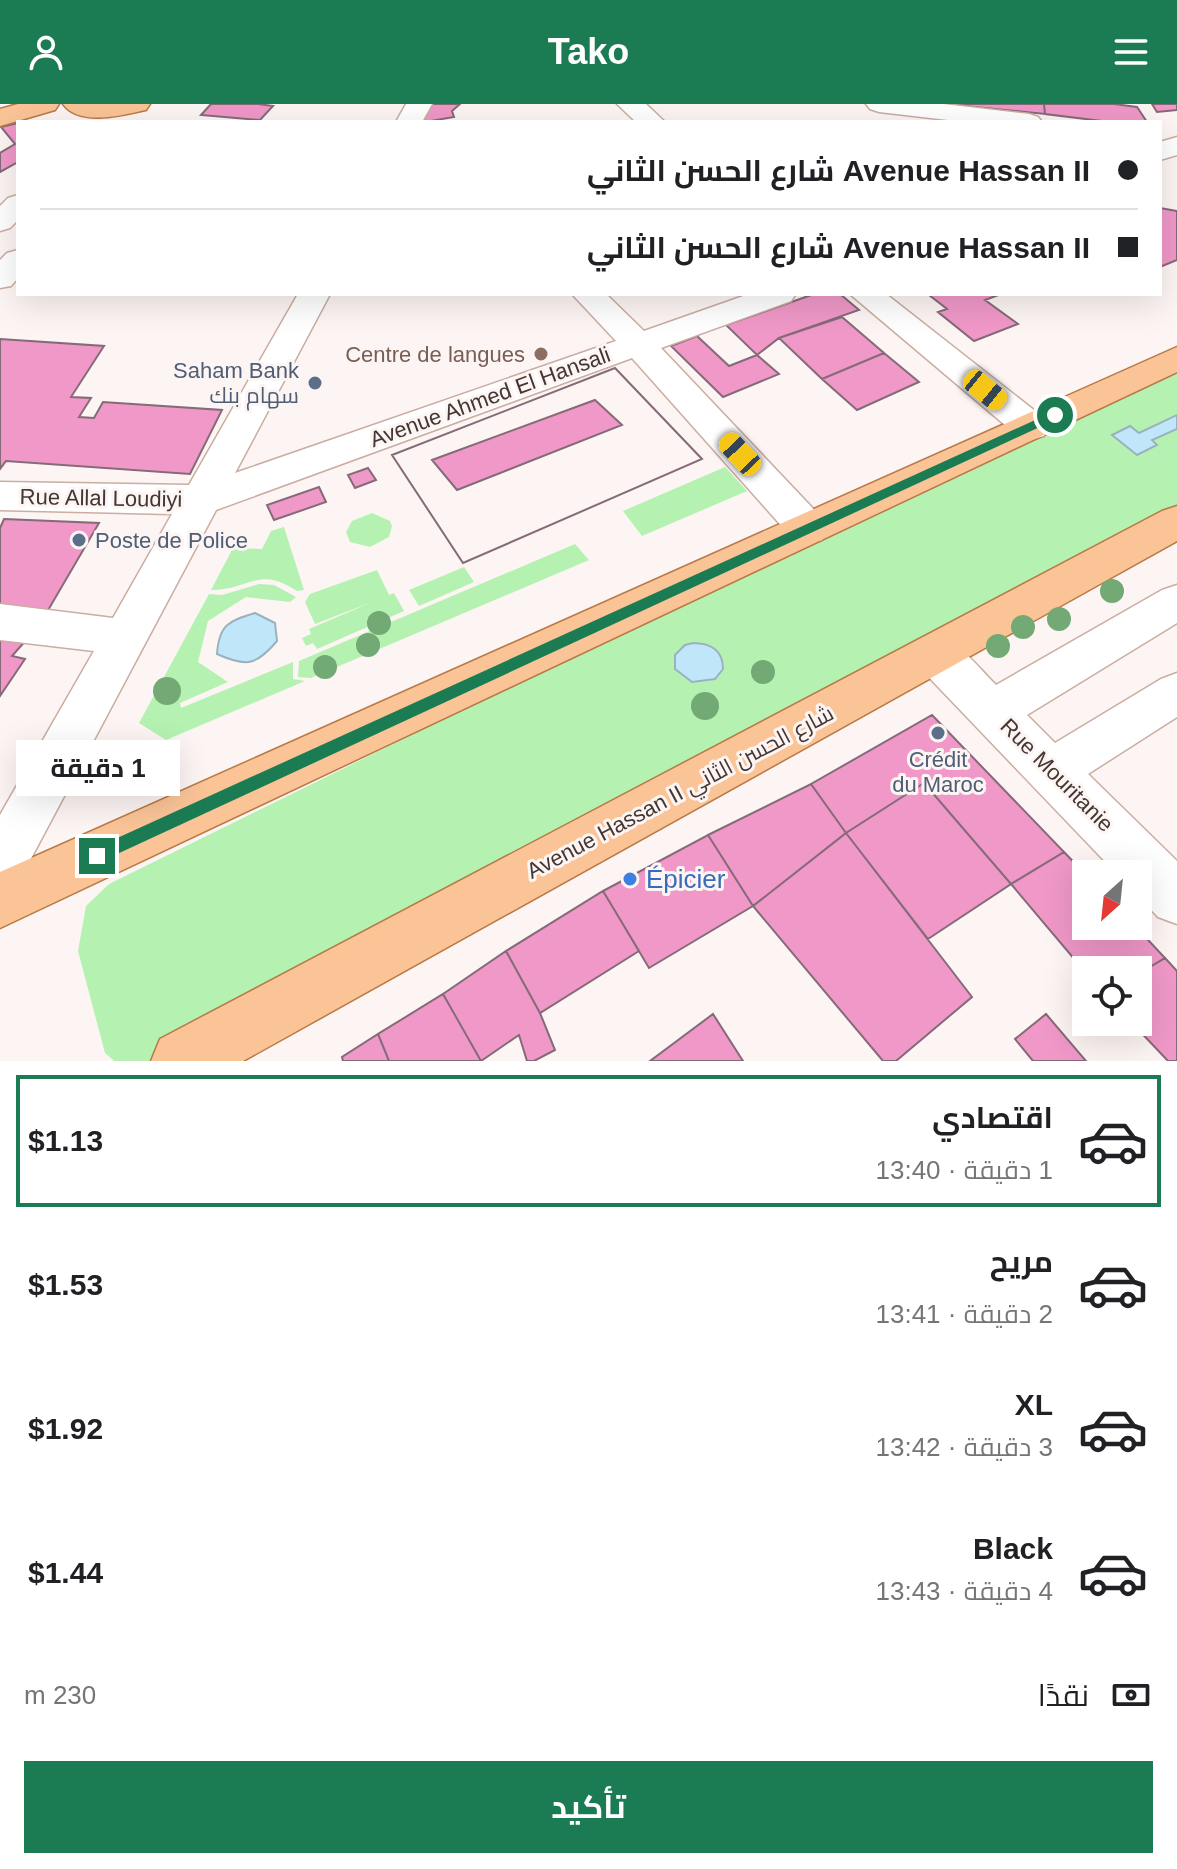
<!DOCTYPE html>
<html lang="ar">
<head>
<meta charset="utf-8">
<style>
	body { margin:0; font-family:Arial,Cairo,sans-serif; background:#f6f6f6; color:#202124; direction:rtl; height:100vh; display:flex; flex-direction:column; font-size:30px; white-space:nowrap }
	* { box-sizing:border-box; margin:0 }
	p { font-size:26px; color:#757577 }
	.icon { flex:none; width:44px; height:44px; fill:none; stroke:currentColor; stroke-width:2; stroke-linecap:round; stroke-linejoin:round }
	.map { position:relative; height:957px; overflow:hidden; direction:ltr }
	.sheet { display:flex; flex-direction:column; background:#fff; flex:1 }
	.sheet>* { flex:none }
	.banner { position:absolute; left:16px; top:16px; width:1146px; height:176px; border-radius:0px; box-shadow:0 8px 32px #0002; direction:rtl; display:grid; align-content:center; height:176px; padding:0 24px; background:#fff }
	.needle { width:52px; rotate:207deg }
	.controls { position:absolute; left:1072px; top:756px; display:grid; gap:16px }
	.controls a { display:grid; place-items:center; width:80px; height:80px; border-radius:0px; background:#fff; box-shadow:0 8px 32px #0002; font-size:40px }
	.end { position:absolute; width:36px; height:36px; margin:-18px; border:10px solid #1b7c54; background:#fff; box-shadow:0 0 0 4px #fff }
	.from { border-radius:50% }
	.bubble { position:absolute; height:56px; border-radius:0px; background:#fff; box-shadow:0 8px 32px #0002; font-size:26px; font-weight:700; line-height:56px; text-align:center; direction:rtl }
	.car { position:absolute; width:24px; height:48px; margin:-24px -12px; border-radius:10px; box-shadow:0 0 6px 2px #0007; background:linear-gradient(#f5c518 24%,#345 0 40%,#f5c518 0 76%,#345 0 86%,#f5c518 0) }
	.banner b { display:flex; align-items:center; gap:28px; height:76px; font-size:30px }
	.banner b+b { border-top:2px solid #e0e0e0 }
	.banner i { width:20px; height:20px; background:#202124 }
	ul { padding:14px 0 0; list-style:none }
	li { display:flex; align-items:center; gap:24px; height:132px; margin:0 16px 12px; padding:0 8px; border:4px solid transparent; border-radius:0px }
	li div { flex:1 }
	li b { display:block; font-size:30px }
	li em { font-style:normal; font-weight:700 }
	li.selected { border-color:#1b7c54 }
	li>.icon { width:72px; height:72px; stroke-width:1.5 }
	.pay { display:flex; align-items:center; gap:20px; height:88px; padding:0 24px; font-size:30px }
	.pay p { margin-inline-start:auto }
	.button { display:flex; gap:16px; margin-top:auto; padding:16px 24px }
	.button a { flex:1; height:92px; border-radius:0px; background:#1b7c54; color:#fff; font-size:32px; font-weight:700; line-height:92px; text-align:center }
	header { display:flex; justify-content:space-between; align-items:center; height:104px; padding:0 24px; background:#1b7c54; color:#fff; font-size:36px; font-weight:700 }
	.map>svg:first-child { display:block }
	.green { fill:#b5f2b1 }
	.water { fill:#c0e6fa; stroke:#9bb2be; stroke-width:2 }
	.building { fill:#f098c8; stroke:#856a78; stroke-width:2; fill-rule:evenodd }
	.lines { fill:none; stroke-linecap:round; stroke-linejoin:round }
	.minor-casing { stroke:#cbada1; stroke-width:3 }
	.major-casing { stroke:#b87946; stroke-width:3 }
	.minor { fill:#fff; fill-rule:evenodd }
	.major { fill:#fac497; fill-rule:evenodd }
	.tree { fill:#72a974 }
	.route { fill:#1b7c54 }
	.education-dot { fill:#8d6e63; stroke:#fcf5f3; stroke-width:3 }
	.service-dot { fill:#5c6f8a; stroke:#fcf5f3; stroke-width:3 }
	.shop-dot { fill:#3f7fe0; stroke:#fcf5f3; stroke-width:3 }
	.labels { text-anchor:middle; dominant-baseline:central; stroke-width:6; stroke-linejoin:round; paint-order:stroke }
	.education-label { font-size:22px; fill:#785e54; stroke:#fcf5f3; text-anchor:end }
	.service-label { font-size:22px; fill:#4e5e75; stroke:#fcf5f3; text-anchor:end }
	.street-label { font-size:22px; fill:#443733; stroke:#fcf5f3 }
	.near-shop-label { font-size:26px; fill:#366cbe; stroke:#fcf5f3; text-anchor:start }
</style>
</head>
<body>
<header><svg class="icon" aria-label="menu" viewBox="0 0 24 24"><path d="M4 6h16M4 12h16M4 18h16"/></svg>Tako<svg class="icon" aria-label="person" viewBox="0 0 24 24"><circle cx="12" cy="8" r="4"/><path d="M4 21q1-7 8-7t8 7"/></svg></header>
<div class="map">
<svg width="1177" height="957" viewBox="0 0 1177 957">
	<rect width="100%" height="100%" fill="#fcf5f3"/>
	<!-- green -->
	<path class="green" d="M1177,254V418L168,957H114L105,949L78,847L86,802L109,780Z
		M725,363L747,387L642,432L623,407Z
		M372,409L390,417L392,422L389,433L370,443L350,438L346,428L352,417Z
		M284,423L304,486L297,487C258,461 250,486 211,486L233,444L262,445L271,427Z
		M575,440L589,456L311,574L298,573L299,557Z
		M464,463L474,478L419,502L409,486Z
		M377,466L389,491L394,489L404,507L317,545L313,539L306,542L302,534L311,530L309,525L372,498L315,520L305,498L310,490Z
		M259,480L274,481L296,493L290,498L246,493L208,517L198,558L228,578L180,599L181,604L293,558V575L305,577L166,636L139,619L209,490L222,491Z"/>
	<!-- water -->
	<path class="water" d="M1177,311V325L1152,336L1157,341L1137,351L1112,331L1130,322L1139,329Z
		M255,509L275,519L277,537C256,562 246,563 217,550C219,521 228,517 255,509Z
		M693,539C710,539 723,546 723,565L715,575L692,578L675,565V551L685,541Z"/>
	<!-- building -->
	<path class="building" d="M211,0H258L273,2L260,16L201,11Z
		M428,0H460L452,7L454,13L425,18L420,12Z
		M945,0H1044L1045,10Z
		M1044,0H1114L1137,3L1147,18H1110L1045,10Z
		M1152,0H1177V6L1157,8Z
		M18,19V58L0,68V49L15,40L1,23Z
		M1160,104L1177,107V156L1160,163Z
		M814,190H840L859,206L779,234L757,251L726,221Z
		M1001,190L985,196L1018,220L974,237L938,208L947,205L929,191Z
		M842,213L884,249L822,275L779,234Z
		M697,232L729,262L757,251L779,270L723,293L671,242Z
		M0,235L104,242L71,293L91,294L79,313L94,314L103,298L222,306L190,370L6,357L0,365Z
		M884,249L919,278L857,306L822,275Z
		M615,264L702,355L463,459L392,351ZM595,296L622,321L457,386L432,356Z
		M615,264L702,355L463,459L392,351Z
		M368,364L376,376L355,384L348,371Z
		M319,383L326,398L274,416L267,401Z
		M4,415L99,419L47,508L0,501V424Z
		M0,530L28,534L12,552L25,555L0,592Z
		M932,611L1064,748L1011,780L924,679L846,729L811,680Z
		M924,679L1011,780L928,835L846,729Z
		M811,680L846,729L753,802L708,731Z
		M846,729L972,893L896,957H883L753,802Z
		M708,731L753,802L649,864L603,787Z
		M1064,748L1086,771V822H1135L1165,854L1138,870V866H1086V869L1011,780Z
		M603,787L639,847L540,909L506,847Z
		M506,847L540,909L555,946L534,957H527L519,931L481,957L443,890Z
		M1165,854L1177,867V957H1168L1131,918H1138V870Z
		M443,890L481,957H389L378,930Z
		M713,910L743,957H650Z
		M1046,910L1086,957H1033L1015,935Z
		M378,930L389,957H343L342,953Z"/>
	<g class="lines">
		<!-- minor casing -->
		<g class="minor-casing">
			<path id="minor" d="M406,0H432L422,18H396Z
				M617,0H646L665,18H636Z
				M866,0H943L1029,10L1038,13L1042,18H965L879,8L870,5Z
				M1177,33V51L1160,56V38Z
				M18,91V116L10,124L0,127V102L8,94Z
				M18,146V174L11,182L0,184V156L7,149Z
				M298,190H330L235,369L616,237L572,190H606L644,227L749,190H796L791,197L661,244L822,414L828,425L822,436L808,440L794,436L632,254L216,406L18,779L0,786V711L94,547L0,536V500L113,514L172,410L0,406V378L189,381Z
				M850,190H886L1044,314L1049,323L1044,332L1031,336L1018,332Z
				M1177,481V519L1027,611L1055,639L1161,575L1177,569V613L1088,670L1177,757V820L1158,813L1138,792V770H1117L919,563L913,550L919,537C953,525 973,559 996,581L1162,486Z"/>
		</g>
		<!-- major casing -->
		<g class="major-casing">
			<path id="major" d="M18,0H59L55,6L0,22V5Z
				M63,0H150L146,6C124,11 79,23 63,0Z
				M1177,243V268L0,824V768Z
				M1177,402V437L243,957H151L160,935L1162,407Z"/>
		</g>
		<!-- minor -->
		<use href="#minor" class="minor"/>
		<!-- major -->
		<use href="#major" class="major"/>
	</g>
	<!-- trees -->
	<g class="tree">
		<circle cx="1112" cy="487" r="12"/>
		<circle cx="1059" cy="515" r="12"/>
		<circle cx="379" cy="519" r="12"/>
		<circle cx="1023" cy="523" r="12"/>
		<circle cx="368" cy="541" r="12"/>
		<circle cx="998" cy="542" r="12"/>
		<circle cx="325" cy="563" r="12"/>
		<circle cx="763" cy="568" r="12"/>
		<circle cx="167" cy="587" r="14"/>
		<circle cx="705" cy="602" r="14"/>
	</g>
	<!-- route -->
	<path class="route" d="M1055,307L1059,309V314L102,757H91V746Z"/>
	<!-- markers -->
	<circle class="education-dot" cx="541" cy="250" r="8"/>
	<g class="service-dot">
		<circle cx="315" cy="279" r="8"/>
		<circle cx="79" cy="436" r="8"/>
		<circle cx="938" cy="629" r="8"/>
	</g>
	<circle class="shop-dot" cx="630" cy="775" r="8"/>
	<g class="labels">
		<!-- education labels -->
		<g class="education-label">
			<text x="525" y="250">Centre de langues</text>
		</g>
		<!-- service labels -->
		<g class="service-label">
			<text x="299" y="266">Saham Bank<tspan x="299" dy="25">سهام بنك</tspan></text>
			<text x="95" y="436" text-anchor="start">Poste de Police</text>
			<text x="938" y="655" text-anchor="middle">Crédit<tspan x="938" dy="25">du Maroc</tspan></text>
		</g>
		<!-- street labels -->
		<g class="street-label">
			<text transform="translate(490 293) rotate(-20)">Avenue Ahmed El Hansali</text>
			<text transform="translate(101 394) rotate(1)">Rue Allal Loudiyi</text>
			<text transform="translate(1057 671) rotate(45)">Rue Mouritanie</text>
			<text transform="translate(680 688) rotate(-28)">Avenue Hassan II شارع الحسن الثاني</text>
		</g>
		<!-- near-shop labels -->
		<g class="near-shop-label">
			<text x="646" y="775">Épicier</text>
		</g>
	</g>
</svg>
<div class="controls">
<a><svg class="needle" viewBox="-14 -14 28 28"><path d="M0-13l5 13h-10z" fill="#e53935"/><path d="M0 13l5-13h-10z" fill="#757577"/></svg></a>
<a><svg class="icon" aria-label="locate" viewBox="0 0 24 24"><circle cx="12" cy="12" r="6"/><path d="M12 2v4M12 18v4M2 12h4M18 12h4"/></svg></a>
</div>
<i class="end from" style="left:1055px;top:311px"></i>
<i class="end" style="left:97px;top:752px"></i>
<div class="bubble" style="left:16px;top:636px;width:164px">1 دقيقة</div>
<i class="car" style="left:985px;top:286px;rotate:129deg"></i>
<i class="car" style="left:740px;top:350px;rotate:317deg"></i>
<div class="banner">
<b><i class="from"></i>Avenue Hassan II شارع الحسن الثاني</b>
<b><i></i>Avenue Hassan II شارع الحسن الثاني</b>
</div>
</div>
<section class="sheet">
<ul>
<li class="selected"><svg class="icon" aria-label="car" viewBox="0 0 24 24"><path d="M5 17H2v-5l4-1 3-4h7l3 4 3 1v5h-3M9 17h6M6 11h13"/><circle cx="7" cy="17" r="2"/><circle cx="17" cy="17" r="2"/></svg><div><b>اقتصادي</b><p>1 دقيقة · 13:40</p></div><em>$1.13</em></li>
<li><svg class="icon" aria-label="car" viewBox="0 0 24 24"><path d="M5 17H2v-5l4-1 3-4h7l3 4 3 1v5h-3M9 17h6M6 11h13"/><circle cx="7" cy="17" r="2"/><circle cx="17" cy="17" r="2"/></svg><div><b>مريح</b><p>2 دقيقة · 13:41</p></div><em>$1.53</em></li>
<li><svg class="icon" aria-label="car" viewBox="0 0 24 24"><path d="M5 17H2v-5l4-1 3-4h7l3 4 3 1v5h-3M9 17h6M6 11h13"/><circle cx="7" cy="17" r="2"/><circle cx="17" cy="17" r="2"/></svg><div><b>XL</b><p>3 دقيقة · 13:42</p></div><em>$1.92</em></li>
<li><svg class="icon" aria-label="car" viewBox="0 0 24 24"><path d="M5 17H2v-5l4-1 3-4h7l3 4 3 1v5h-3M9 17h6M6 11h13"/><circle cx="7" cy="17" r="2"/><circle cx="17" cy="17" r="2"/></svg><div><b>Black</b><p>4 دقيقة · 13:43</p></div><em>$1.44</em></li>
</ul>
<div class="pay"><svg class="icon" aria-label="cash" viewBox="0 0 24 24"><path d="M3 7h18v10H3z"/><circle cx="12" cy="12" r="2"/></svg>نقدًا<p>230 m</p></div>
<div class="button"><a>تأكيد</a></div>
</section>
</body>
</html>
